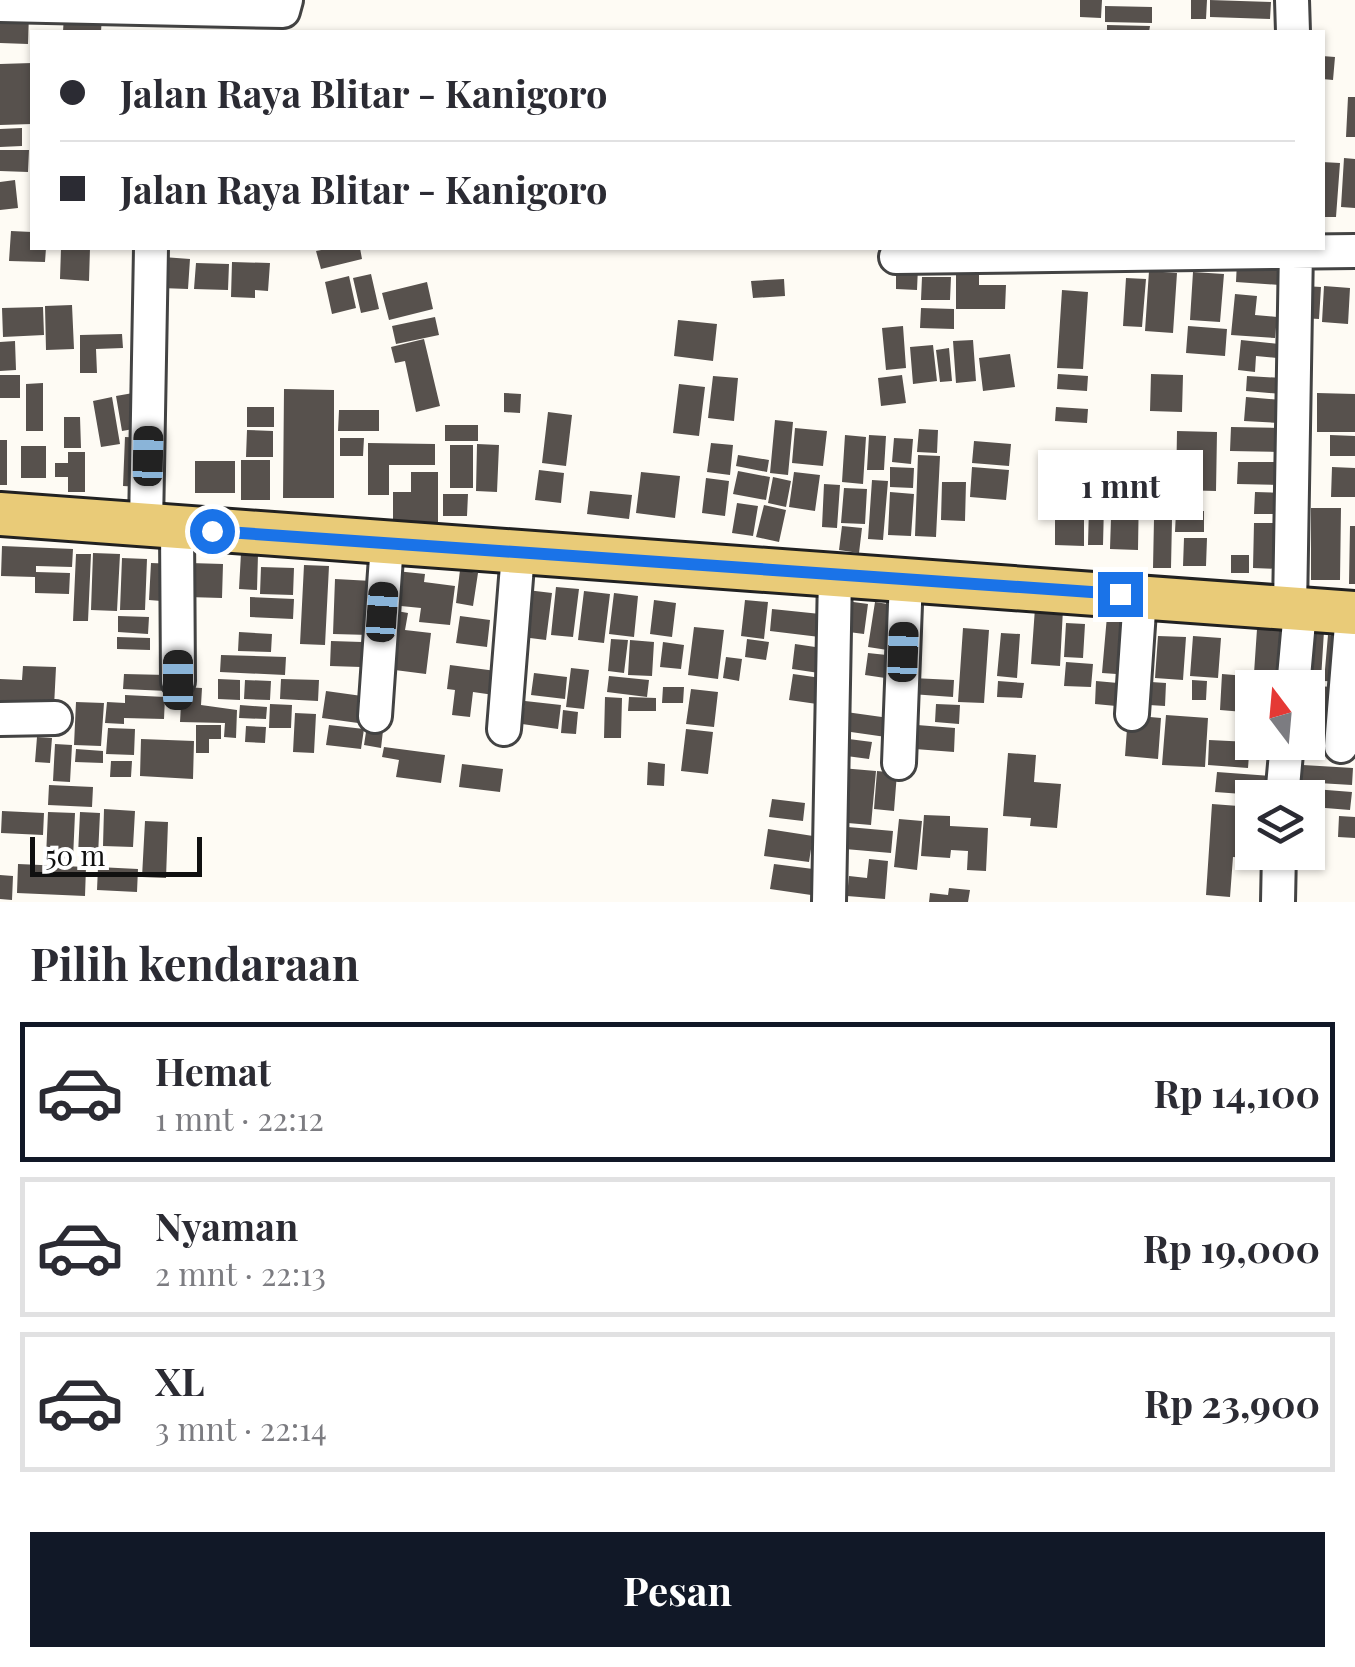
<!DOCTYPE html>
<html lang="id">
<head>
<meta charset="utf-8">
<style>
	body { margin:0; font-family:"Playfair Display",serif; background:#f7f7f7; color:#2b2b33; height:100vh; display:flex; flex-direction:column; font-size:38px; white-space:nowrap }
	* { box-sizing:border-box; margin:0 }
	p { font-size:32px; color:#7c7c81 }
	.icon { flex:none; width:55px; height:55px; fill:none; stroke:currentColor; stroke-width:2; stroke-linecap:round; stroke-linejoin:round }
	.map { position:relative; height:902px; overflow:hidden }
	.sheet { display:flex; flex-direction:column; background:#fff; flex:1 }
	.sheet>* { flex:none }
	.top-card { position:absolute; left:30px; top:30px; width:1295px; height:220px; border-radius:0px; box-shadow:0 2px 8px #0004; display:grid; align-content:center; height:220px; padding:0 30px; background:#fff }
	.needle { width:65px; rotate:344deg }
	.tools { position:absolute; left:1235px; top:670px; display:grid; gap:20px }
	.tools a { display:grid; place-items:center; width:90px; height:90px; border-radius:0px; background:#fff; box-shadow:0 2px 8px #0004; font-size:50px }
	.scale { position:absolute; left:30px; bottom:25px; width:172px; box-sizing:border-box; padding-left:10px; border:5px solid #101010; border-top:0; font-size:28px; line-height:35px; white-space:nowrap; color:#101010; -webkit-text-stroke:8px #fff; paint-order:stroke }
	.end { position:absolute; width:45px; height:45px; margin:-22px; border:12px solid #1a73e8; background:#fff; box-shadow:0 0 0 5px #fff }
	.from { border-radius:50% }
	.bubble { position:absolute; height:70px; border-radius:0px; background:#fff; box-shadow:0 2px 8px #0004; font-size:32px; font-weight:700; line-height:70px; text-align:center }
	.car { position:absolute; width:30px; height:60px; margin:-30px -15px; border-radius:12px; box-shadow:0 0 8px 2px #0007; background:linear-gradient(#222 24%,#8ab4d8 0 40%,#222 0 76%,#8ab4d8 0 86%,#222 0) }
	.top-card b { display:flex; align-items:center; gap:35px; height:95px; font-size:38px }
	.top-card b+b { border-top:2px solid #e1e1e2 }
	.top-card i { width:25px; height:25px; background:#2b2b33 }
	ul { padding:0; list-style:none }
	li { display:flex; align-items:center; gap:30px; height:140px; margin:0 20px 15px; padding:0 10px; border:5px solid #e1e1e2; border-radius:0px }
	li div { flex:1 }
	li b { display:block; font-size:38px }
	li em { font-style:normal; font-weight:700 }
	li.selected { border-color:#111827 }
	li>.icon { width:90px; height:90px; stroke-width:1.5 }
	h2 { padding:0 30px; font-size:45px; line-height:120px }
	.cta { display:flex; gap:20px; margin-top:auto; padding:20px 30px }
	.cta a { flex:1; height:115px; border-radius:0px; background:#111827; color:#fff; font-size:40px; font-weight:700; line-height:115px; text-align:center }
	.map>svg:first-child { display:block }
	.building { fill:#57514d }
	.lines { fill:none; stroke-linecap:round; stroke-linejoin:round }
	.minor-casing { stroke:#434343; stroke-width:38 }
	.major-casing { stroke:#212121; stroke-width:48 }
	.minor { stroke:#fff; stroke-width:32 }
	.major { stroke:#e9cb78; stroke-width:42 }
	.route { stroke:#1a73e8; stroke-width:12 }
</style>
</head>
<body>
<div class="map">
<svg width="1355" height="902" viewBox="0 0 1355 902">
	<rect width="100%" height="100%" fill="#fefbf4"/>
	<!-- building -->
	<path class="building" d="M1080,0H1102L1101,18L1080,17Z
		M1191,0H1207L1206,19H1191Z
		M1210,0L1271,2L1270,19L1210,17Z
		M1105,6L1152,7V23L1105,22Z
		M0,13L29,14L28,44L0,43Z
		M64,14L102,15L101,32H63Z
		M1107,25L1150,26L1149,32H1107Z
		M1322,56L1335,57L1333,80L1322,79Z
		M32,63V124L0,125V64Z
		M1348,97H1355V137H1346Z
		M22,128V146L0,147V129Z
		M0,150H29L28,172L0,171Z
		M1344,158L1355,159V208L1341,207Z
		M1322,162L1340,163L1336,217H1322Z
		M15,180L18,208L0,210V182Z
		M11,231L32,232V248H46L45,262L9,261Z
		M61,248H90L89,281L60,279Z
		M332,248H360L362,259L321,269L316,251Z
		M163,257L190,259L188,289L161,288Z
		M1237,261L1282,264L1280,285L1236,282Z
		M232,262L270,263L268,291L255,290V298L231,297Z
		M196,263L229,264L228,290L194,289Z
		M896,267H918L917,290L896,289Z
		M1149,271L1177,273L1173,333L1145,331Z
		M1193,272L1224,274L1220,322L1190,320Z
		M956,273H979V285H1006L1005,309H956Z
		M371,274L379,309L361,313L353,278Z
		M349,276L356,308L332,314L325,282Z
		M922,277H951L950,300H921Z
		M1126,278L1146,279L1142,327L1123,326Z
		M784,279L785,296L753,298L751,281Z
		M427,282L433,309L389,320L382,293Z
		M1304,286L1321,287L1319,319L1302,318Z
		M1324,286L1350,288L1348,324L1322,322Z
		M1062,290L1088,292L1083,369L1057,368Z
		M1235,294L1257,296L1255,315L1277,317L1275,338L1231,335Z
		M72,305L74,349L46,350L45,306Z
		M43,307L44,335L3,337L2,308Z
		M921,308L954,309V329L920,328Z
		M435,317L439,335L396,344L392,326Z
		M678,320L717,324L713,361L674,356Z
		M903,326L906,368L886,370L882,328Z
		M1188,326L1227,329L1225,356L1186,353Z
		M122,334L123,348L96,349L97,373H80V335Z
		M424,339L440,406L416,412L405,361L395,363L391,347Z
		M973,340L976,381L956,383L953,341Z
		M1241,340L1279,344L1277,358L1256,356L1255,372L1238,370Z
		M15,341L16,370L0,371V342Z
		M933,345L937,381L913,384L910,347Z
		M949,348L952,381L940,382L936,350Z
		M1010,354L1015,387L983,391L979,358Z
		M1058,374L1088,376L1087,391L1057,389Z
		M1151,374L1183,375L1182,412L1150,411Z
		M0,375H20V398H0Z
		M902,375L906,403L881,406L878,378Z
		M713,376L738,378L734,421L708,418Z
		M1247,376L1283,378L1282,394L1246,391Z
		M43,383V431H26V384Z
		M679,384L705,387L699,436L673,433Z
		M284,389L334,390V498H283Z
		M133,393L139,428L122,431L116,396Z
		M504,393L521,394L520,413L504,412Z
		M1317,393L1355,394V432H1317Z
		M112,397L120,444L101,447L93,401Z
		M1246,397L1281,400L1279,423L1244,421Z
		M247,407H274V427H247Z
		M1056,407L1088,409L1087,423L1055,421Z
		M339,410H379V431H338Z
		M548,412L572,415L566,466L542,463Z
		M64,417H80L81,448H64Z
		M775,420L793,422L788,475L770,473Z
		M445,425H478V441H445Z
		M1231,427L1280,428L1279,452L1230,451Z
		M795,428L827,431L823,466L792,463Z
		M919,429L938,430L937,453L917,452Z
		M247,430L273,431V457H246Z
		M1177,431L1217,432L1216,491L1176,490Z
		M845,435L866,437L863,484L842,482Z
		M869,435L886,436L884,470H867Z
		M1330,435L1355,436V456H1330Z
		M125,437L145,438L142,487L123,486Z
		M340,438H364L363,456H340Z
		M894,438L913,439L911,464L892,462Z
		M0,440H7V485H0Z
		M974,441L1011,444L1009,466L972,463Z
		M368,443L435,444V465H389V495H368Z
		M711,443L733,445L730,475L707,472Z
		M477,444L499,445L497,492L476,491Z
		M450,445H473V488H450Z
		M21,446H46V478H21Z
		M68,452H85V492H68V477H55V463H68Z
		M738,455L769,460L767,472L736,466Z
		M918,455L940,456L936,537L915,536Z
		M241,460H270V500H241Z
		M195,461H235V493H195Z
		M1112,461L1156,462L1155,481L1111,480Z
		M1238,462H1282V485L1237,484Z
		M890,467L914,468L913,488L890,487Z
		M972,467L1009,470L1006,500L970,497Z
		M1332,467L1355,468V497H1331Z
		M539,470L564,473L561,503L535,500Z
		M738,471L770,477L766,500L733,494Z
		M411,472H438V524L393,523V492H411Z
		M641,472L680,476L675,518L636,513Z
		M794,472L820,475L815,511L789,507Z
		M773,477L791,481L786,507L768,503Z
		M706,478L729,481L725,516L702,513Z
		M872,480L888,481L883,540L868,539Z
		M942,482H966L965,521L941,520Z
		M824,484L840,485L837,528L822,527Z
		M1142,486H1171L1170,513L1142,512Z
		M1112,487L1139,488L1138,550L1110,549Z
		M844,488L867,489L865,524L841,523Z
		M590,491L632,495L629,519L587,514Z
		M890,492L914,494L911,536L888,535Z
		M1255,492L1287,493L1286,514H1254Z
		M443,494H468L467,516H443Z
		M1056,499L1083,500V515H1055Z
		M737,503L758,506L753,536L732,533Z
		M764,505L786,510L779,542L756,537Z
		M1089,505H1104L1103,545H1088Z
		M1311,508H1341L1340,580H1311Z
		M1176,511H1204V532H1175Z
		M1055,518H1084V546L1055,545Z
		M1154,519H1172L1171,568H1153Z
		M1254,523H1284L1283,569L1253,568Z
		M842,526L862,528L859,553L839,550Z
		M1350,526H1355V584H1349Z
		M1184,538H1207L1206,566H1183Z
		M2,546L73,549L72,567L36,566V572L70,573L69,594L35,593V577L1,576Z
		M93,553L120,554L117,611L91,610Z
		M241,553L258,554L257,590L239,589Z
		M76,554H91L88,621H73Z
		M1231,555H1249V573H1231Z
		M122,558L147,559L145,610H120Z
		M151,563L176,564L174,602L149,600Z
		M190,563L223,564L222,598L188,597Z
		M304,565L329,566L325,645L300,644Z
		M261,567L294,568L293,595L260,594Z
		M460,570L478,573L473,606L456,603Z
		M396,571L425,574L424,582L455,586L450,625L419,622L421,608L391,605Z
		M335,579L372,581L370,635L333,634Z
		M556,587L579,589L573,637L551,635Z
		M527,590L552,593L546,640L522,637Z
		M584,591L610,594L604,643L578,640Z
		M614,593L638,596L634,637L609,634Z
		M250,597L294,599L293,619L250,617Z
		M654,600L676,603L672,637L650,634Z
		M745,600L768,602L764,639L741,636Z
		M846,601L868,604L864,634L841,631Z
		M875,602L901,606L894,651L868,647Z
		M1035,608L1063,609L1060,666L1031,664Z
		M772,609L830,615L828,638L770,631Z
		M391,610L408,613L405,630L431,633L426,674L387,669Z
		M118,616L149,617L148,634L118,632Z
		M460,616L490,620L487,647L456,643Z
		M1107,616L1135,618L1131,675L1102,673Z
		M1066,623L1085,624L1083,658L1064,657Z
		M694,627L724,630L718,679L688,675Z
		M963,628L989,630L984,703L958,702Z
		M1257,629L1289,631L1285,688H1253Z
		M1305,630L1324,631L1321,679L1301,678Z
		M239,632L272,634L271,652L238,651Z
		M1001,633L1020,634L1017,678L997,676Z
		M1328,635L1349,637L1345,682L1324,681Z
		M1158,636L1186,637L1183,680L1155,678Z
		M1193,636L1221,638L1218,678L1190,676Z
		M117,637L150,638V650L117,649Z
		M611,639L628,640L624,673L608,671Z
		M747,639L769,642L766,660L745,657Z
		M630,640L654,642L652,676L628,675Z
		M331,641L362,642L361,667L330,666Z
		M663,642L684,645L681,669L660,667Z
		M795,644L822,648L819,673L792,669Z
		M868,653L896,656L892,679L865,675Z
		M221,655L286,657L285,675L220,672Z
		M726,657L742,659L739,681L723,678Z
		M1066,662L1093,664L1091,687L1064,686Z
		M450,665L504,672L501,696L473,692L470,717L452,715L455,690L447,689Z
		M23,666L56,667L54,707L0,709V679L22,680Z
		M571,668L589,670L584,709L566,707Z
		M534,673L567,677L565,699L531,695Z
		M124,674L167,675V691L123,689Z
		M793,674L821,678L817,704L789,700Z
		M1222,674L1246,676L1244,712L1220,710Z
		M609,676L649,680L647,697L607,692Z
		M912,678L954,680L953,697L911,694Z
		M218,679L240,680V700L218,699Z
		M281,679L319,680L318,701L280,699Z
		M245,680L271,681L270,700L244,699Z
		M1192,680L1207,681L1206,700H1192Z
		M998,681L1024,683L1022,698L997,697Z
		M1096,681L1129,684L1127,707L1095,704Z
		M1151,682L1166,683L1165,706L1149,705Z
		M1308,685L1342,688L1339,728L1308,726Z
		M182,687L202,688L201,705L237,710L236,738L224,737L225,723L180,722Z
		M663,687H684L683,703H662Z
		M691,689L718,692L714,727L686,724Z
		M326,691L362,696L358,723L322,718Z
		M125,695L165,697L164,719L124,718V724L105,723L107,702L125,703Z
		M605,697L622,698L621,738H604Z
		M629,697L656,698V711H628Z
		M525,701L561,705L558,729L522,724Z
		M76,702L104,703L101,746L74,745Z
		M270,704L292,705L291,728H269Z
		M936,704L960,705L959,724L935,722Z
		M240,705L267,707L266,719L239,718Z
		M563,710L578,712L576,734L561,733Z
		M846,712L889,718L886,737L844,731Z
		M295,713L316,714L314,753L293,752Z
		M1128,715L1161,718L1158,759L1125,756Z
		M1166,715L1208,718L1205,767L1162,765Z
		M368,719L384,722L381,748L364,745Z
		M196,725H221V739H209V753H196Z
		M329,725L364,729L361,749L326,745Z
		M917,725L955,728L954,752L915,749Z
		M246,726L266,727L265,743L245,742Z
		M108,728L135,729L134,755L106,754Z
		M686,729L713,732L708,774L681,771Z
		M1308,731L1337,733L1336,747L1308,745Z
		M37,737L52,738L50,763L35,762Z
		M841,738L872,742L869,759L839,755Z
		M141,739L194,741L193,779L140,776Z
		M1209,740L1250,742L1248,768L1208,765Z
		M55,744L72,745L70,782L53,781Z
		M384,747L445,755L441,783L396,777L399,760L382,757Z
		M76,749L103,751V763L75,762Z
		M1008,753L1036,755L1034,782L1061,784L1057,828L1030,826L1031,818L1003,816Z
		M111,761H132L131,777H110Z
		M648,762L665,764L664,786L647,785Z
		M462,764L503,769L500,792L459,787Z
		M1303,765L1353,768L1352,785L1301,782Z
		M841,768L876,771L871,825L836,822Z
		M877,771L897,773L894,811L874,809Z
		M1217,772L1271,776L1270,796L1215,792Z
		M49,785L93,787L92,807L48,805Z
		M1314,789L1352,792L1350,810L1313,807V814H1308V798H1295L1296,792L1314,794Z
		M772,799L805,803L803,821L769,817Z
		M1212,804L1252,807L1249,858L1233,857L1230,897L1206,895Z
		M104,809L135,811L133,847L103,846Z
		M2,811L44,813L43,835L1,833Z
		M48,812L75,813L73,859L46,857Z
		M80,812L100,813L98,856L78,855Z
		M924,815L950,816V826L988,828L986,871L967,870L968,851L951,850L950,858L921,856Z
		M1339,816L1355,817V838L1338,837Z
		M899,819L922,821L917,870L894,867Z
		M145,821L168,822L166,878L142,877Z
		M848,827L893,831L891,853L845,849Z
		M768,829L813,836L809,862L764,856Z
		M869,859L888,861L885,899L847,896L849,876L867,878Z
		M18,864L86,867L85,896L17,893Z
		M774,864L821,870L818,896L770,889Z
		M98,867L138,869L137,892L97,890Z
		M0,875L13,876L12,900L0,899Z
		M949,888L970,890L968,902H929L930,893L948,895Z"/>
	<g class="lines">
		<!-- minor casing -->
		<g class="minor-casing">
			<path id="minor" d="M1292,0L1293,32
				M0,5L283,11L286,0
				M896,257L1355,251
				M146,525L151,248
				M177,529L178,681
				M1290,609L1296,248
				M1293,688L1300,610
				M1132,714L1140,596
				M375,716L387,543
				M0,719L55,718
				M504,729L518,553
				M1341,746L1352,613
				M899,763L906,578
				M1282,798L1287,742
				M829,902L835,574
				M1278,902L1279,852"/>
		</g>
		<!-- major casing -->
		<g class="major-casing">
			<path id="major" d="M0,514L1355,613"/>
		</g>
		<!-- minor -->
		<use href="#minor" class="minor"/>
		<!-- major -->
		<use href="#major" class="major"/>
	</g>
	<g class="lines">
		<!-- route -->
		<path class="route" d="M212,531L1120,594"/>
	</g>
</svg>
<div class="tools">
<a><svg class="needle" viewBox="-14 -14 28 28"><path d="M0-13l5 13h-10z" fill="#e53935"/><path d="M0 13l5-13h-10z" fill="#7c7c81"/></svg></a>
<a><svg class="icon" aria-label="layers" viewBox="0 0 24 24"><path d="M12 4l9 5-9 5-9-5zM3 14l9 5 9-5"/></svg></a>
</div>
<div class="scale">50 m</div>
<i class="end from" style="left:212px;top:531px"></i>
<i class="end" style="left:1120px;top:594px"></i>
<div class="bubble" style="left:1038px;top:450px;width:165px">1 mnt</div>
<i class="car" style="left:148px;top:456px;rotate:1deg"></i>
<i class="car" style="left:382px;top:612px;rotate:4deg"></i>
<i class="car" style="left:903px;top:652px;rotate:2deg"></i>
<i class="car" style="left:178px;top:680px;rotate:0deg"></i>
<div class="top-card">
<b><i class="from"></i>Jalan Raya Blitar - Kanigoro</b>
<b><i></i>Jalan Raya Blitar - Kanigoro</b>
</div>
</div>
<section class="sheet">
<h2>Pilih kendaraan</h2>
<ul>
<li class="selected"><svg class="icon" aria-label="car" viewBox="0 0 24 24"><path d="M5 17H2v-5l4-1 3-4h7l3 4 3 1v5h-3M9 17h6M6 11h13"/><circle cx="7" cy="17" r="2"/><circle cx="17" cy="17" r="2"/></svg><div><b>Hemat</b><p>1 mnt · 22:12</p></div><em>Rp 14,100</em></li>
<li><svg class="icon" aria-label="car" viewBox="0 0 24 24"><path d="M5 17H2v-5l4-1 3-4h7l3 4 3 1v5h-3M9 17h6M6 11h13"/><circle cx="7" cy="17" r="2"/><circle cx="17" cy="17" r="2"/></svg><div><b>Nyaman</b><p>2 mnt · 22:13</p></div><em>Rp 19,000</em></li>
<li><svg class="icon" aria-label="car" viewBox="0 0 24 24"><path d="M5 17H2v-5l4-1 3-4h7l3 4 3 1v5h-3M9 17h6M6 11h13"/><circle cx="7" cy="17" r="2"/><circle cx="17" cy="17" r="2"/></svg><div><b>XL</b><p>3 mnt · 22:14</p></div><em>Rp 23,900</em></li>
</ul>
<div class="cta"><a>Pesan</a></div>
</section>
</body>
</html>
